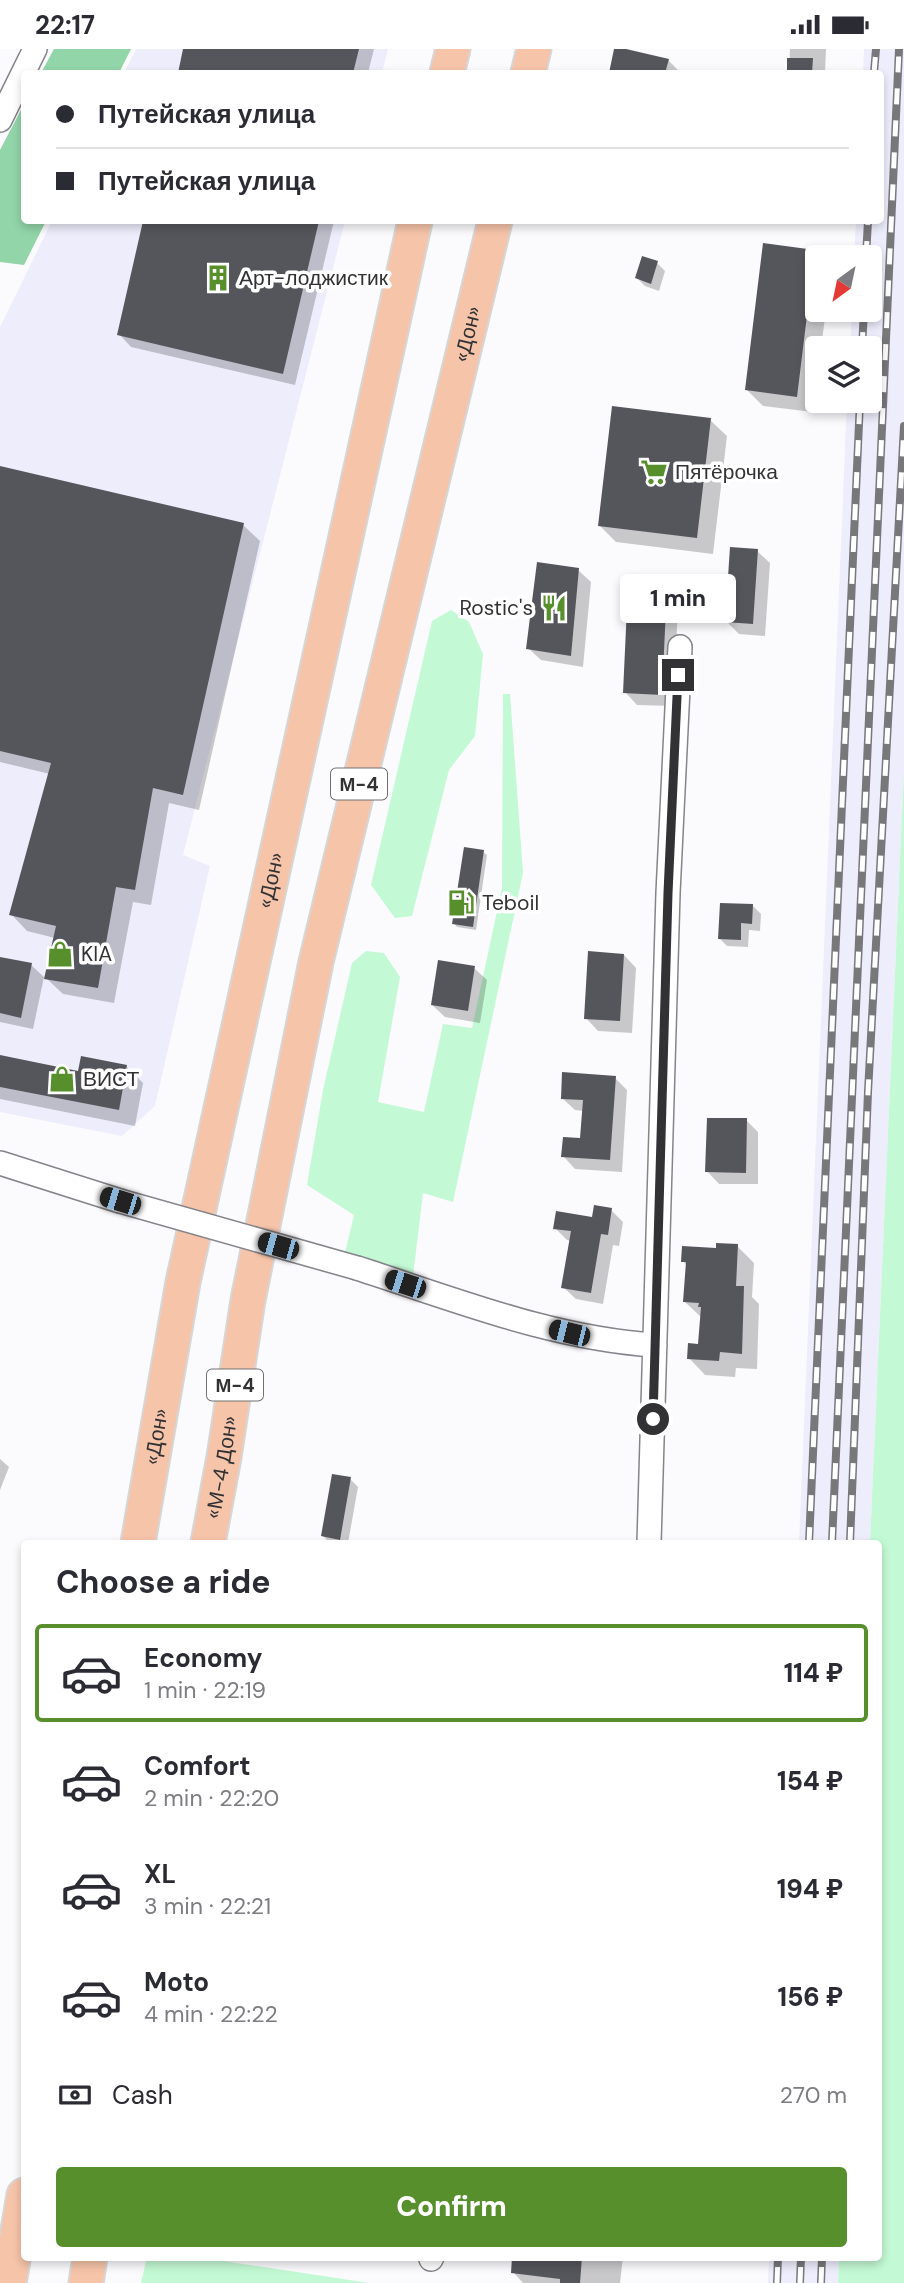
<!DOCTYPE html>
<html lang="en">
<head>
<meta charset="utf-8">
<style>
	body { margin:0; font-family:"DM Sans",sans-serif; background:#f2f2f3; color:#2b2b33; height:100vh; display:flex; flex-direction:column; font-size:26px; white-space:nowrap }
	* { box-sizing:border-box; margin:0 }
	p { font-size:23px; color:#7c7c81 }
	.icon { flex:none; width:38px; height:38px; fill:none; stroke:currentColor; stroke-width:2; stroke-linecap:round; stroke-linejoin:round }
	.map { position:relative; flex:1; overflow:hidden }
	.panel { position:absolute; left:21px; top:1491px; width:861px; height:721px; display:flex; flex-direction:column; background:#fff; border-radius:7px; box-shadow:0 4px 10px #0003 }
	.panel>* { flex:none }
	.banner { position:absolute; left:21px; top:21px; width:863px; height:154px; border-radius:7px; box-shadow:0 4px 10px #0003; display:grid; align-content:center; height:154px; padding:0 35px; background:#fff }
	.needle { width:46px; rotate:213deg }
	.controls { position:absolute; left:805px; top:196px; display:grid; gap:14px }
	.controls a { display:grid; place-items:center; width:77px; height:77px; border-radius:7px; background:#fff; box-shadow:0 4px 10px #0003; font-size:35px }
	.end { position:absolute; width:32px; height:32px; margin:-16px; border:9px solid #323235; background:#fff; box-shadow:0 0 0 4px #fff }
	.from { border-radius:50% }
	.bubble { position:absolute; height:49px; border-radius:7px; background:#fff; box-shadow:0 4px 10px #0003; font-size:23px; font-weight:800; line-height:49px; text-align:center }
	.car { position:absolute; width:21px; height:42px; margin:-21px -10px; border-radius:9px; box-shadow:0 0 5px 2px #0007; background:linear-gradient(#222 24%,#8ab4d8 0 40%,#222 0 76%,#8ab4d8 0 86%,#222 0) }
	.banner b { display:flex; align-items:center; gap:24px; height:66px; font-size:26px }
	.banner b+b { border-top:2px solid #e1e1e2 }
	.banner i { width:18px; height:18px; background:#2b2b33 }
	ul { padding:0; list-style:none }
	li { display:flex; align-items:center; gap:21px; height:98px; margin:0 14px 10px; padding:0 21px; border:4px solid transparent; border-radius:7px }
	li div { flex:1 }
	li b { display:block; font-size:26px }
	li em { font-style:normal; font-weight:800 }
	li.current { border-color:#578f2c }
	li>.icon { width:63px; height:63px; stroke-width:1.5 }
	h2 { padding:0 35px; font-size:32px; line-height:84px }
	.pay { display:flex; align-items:center; gap:18px; height:77px; padding:0 35px; font-size:26px }
	.pay p { margin-inline-start:auto }
	.button { display:flex; gap:14px; margin-top:auto; padding:14px 35px }
	.button a { flex:1; height:80px; border-radius:7px; background:#578f2c; color:#fff; font-size:28px; font-weight:800; line-height:80px; text-align:center }
	.status { display:flex; justify-content:space-between; align-items:center; height:49px; padding:0 35px; background:#fff; direction:ltr }
	.status svg { height:19px; fill:currentColor }
	.map>svg:first-child { display:block }
	.built { fill:#ededfc }
	.green { fill:#c3f9d4 }
	.forest { fill:#92d5a9 }
	.shadow { fill:#0003 }
	.building { fill:#55565c }
	.lines { fill:none; stroke-linecap:round; stroke-linejoin:round }
	.minor-casing { stroke:#84848b; stroke-width:26 }
	.highway-casing { stroke:#d6d6d7; stroke-width:37 }
	.minor { stroke:#fff; stroke-width:23 }
	.highway { stroke:#f6c4a9; stroke-width:33 }
	.rail-casing { stroke:#78787b; stroke-width:8 }
	.rail { stroke:#fff; stroke-width:5; stroke-dasharray:16; stroke-linecap:butt }
	.minor-bridge-casing { stroke:#84848b; stroke-width:26; stroke-linecap:butt }
	.minor-bridge { stroke:#fff; stroke-width:23 }
	.route { stroke:#323235; stroke-width:9 }
	.labels { text-anchor:middle; dominant-baseline:central; stroke-width:7; stroke-linejoin:round; paint-order:stroke }
	.shield { fill:#fff; stroke:#707072; stroke-width:2 }
	.shield-label { font-size:19px; font-weight:bold; fill:#323235 }
	.poi-label { font-size:21px; fill:#323235; stroke:#fff; text-anchor:start }
	.street-label { font-size:21px; fill:#323235; stroke:#fff }
</style>
</head>
<body>
<div class="status"><b>22:17</b><svg viewBox="0 0 49 12"><path d="M0 12V9h3v3zM5 12V6h3v6zM10 12V3h3v9zM15 12V0h3v12zM26 1h20v11H26zM47 4h2v5h-2z"/></svg></div>
<div class="map">
<svg width="904" height="2234" viewBox="0 0 904 2234">
	<rect width="100%" height="100%" fill="#fbfbfe"/>
	<!-- built -->
	<path class="built" d="M136,0H388L382,24H124Z
		M864,0H904V720L870,1494H799L847,352H870V299H850L852,261H870V208H854L856,172H880V24H863Z
		M52,172H345L183,806L210,817L155,1057L122,1087L0,1063V278Z
		M769,2209H839L838,2234H768Z"/>
	<!-- green -->
	<path class="green" d="M451,561L469,573L483,605L475,687L449,721L412,867L395,869L371,836L432,572Z
		M503,645H510L523,824L453,1153L423,1144L413,1227L345,1204L354,1166L307,1136L323,1041L352,914L366,902L384,904L400,928L378,1053L424,1063L443,975L472,979L502,839Z
		M904,720V2234H838L839,2209L878,2208V1494H870Z
		M147,2208L204,2209L369,2234H141Z"/>
	<!-- forest -->
	<path class="forest" d="M54,0H131L119,24H41Z
		M24,55V172H46L24,216L0,213V101Z"/>
	<!-- shadow -->
	<path class="shadow" d="M185,0H374L368,24H180Z
		M616,0L668,11L681,24H611Z
		M790,0H826L825,24H789Z
		M145,172H334L295,336L131,298L119,285Z
		M814,203L820,208H817V261H826L821,299H817V327L813,363L763,357L747,341Z
		M657,214L665,222L659,242L645,237L637,229Z
		M710,371L727,387L713,505L616,493L600,477Z
		M0,418L243,476L260,492L199,761L169,754L151,856L133,853L114,954L63,945L46,929L55,889L27,882L11,865L50,725L0,713Z
		M757,502L770,514L765,587L739,585L727,573Z
		M578,521L591,533L583,618L541,611L528,599Z
		M666,539L678,551L674,657L637,656L625,643Z
		M483,803L487,806L476,881L457,878L454,874Z
		M753,857L761,865L760,882L749,881L748,898L727,897L719,889Z
		M624,906L636,919L632,984L598,982L586,969Z
		M0,909L31,916L44,928L33,980L0,973Z
		M474,919L487,931L480,974L445,968L432,956Z
		M0,1008L80,1024L127,1018L143,1034L135,1077L0,1050Z
		M615,1029L627,1041L622,1123L575,1120L563,1107L582,1091L584,1062L575,1061L562,1049Z
		M746,1071L758,1083V1135H719L707,1122Z
		M611,1161L623,1173L619,1197L613,1196L603,1255L576,1250L563,1238L571,1192L567,1191L555,1179L593,1170Z
		M737,1197L754,1214L752,1248L759,1255L757,1320L736,1319L735,1328L705,1326L689,1309L700,1296L702,1269L685,1253L687,1217L683,1212L718,1201Z
		M0,1410L9,1418L0,1441Z
		M350,1430L358,1438L348,1494H330L323,1487Z
		M514,2208H623L620,2234H523L513,2223Z
		M650,2208H669V2211L652,2210Z"/>
	<!-- building -->
	<path class="building" d="M183,0H359L353,24H178Z
		M614,0H626L669,10L665,24H609Z
		M787,9H813L812,24H787Z
		M143,172H319L283,325L117,286Z
		M763,194L815,201L797,348L745,341Z
		M642,207L658,212L651,235L635,229Z
		M612,357L711,369L697,489L598,477Z
		M0,417L244,474L183,746L153,739L135,841L116,838L98,939L44,930L56,877L9,866L51,714L0,702Z
		M730,498L758,500L753,575L725,573Z
		M537,513L579,519L571,607L526,600Z
		M628,536L667,537L662,646L623,644Z
		M464,798L484,801L473,878L452,875Z
		M720,854L753,855L752,875L741,874V891L718,890Z
		M588,902L624,905L620,972L584,970Z
		M0,908L32,914L21,969L0,964Z
		M438,911L475,917L468,962L431,956Z
		M0,1006L78,1022L81,1007L127,1016L119,1061L0,1038Z
		M562,1023L616,1027L610,1111L561,1108L563,1088L580,1089L583,1051L561,1050Z
		M707,1069H747L746,1124L705,1123Z
		M594,1156L612,1159L608,1186L601,1185L591,1244L561,1239L571,1182L553,1180L556,1162L592,1168Z
		M716,1194L738,1195L736,1237H744L742,1305L720,1303L719,1312L687,1310L688,1294L698,1295L701,1258H698L699,1254L683,1253L686,1213H681L682,1197L716,1199Z
		M332,1425L351,1428L340,1491L321,1487Z
		M512,2208H582L580,2234H560V2230L511,2224Z"/>
	<g class="lines">
		<!-- minor casing -->
		<g class="minor-casing">
			<path id="minor" d="M0,71L35,0
				M0,1114L120,1152
				M357,1219C454,1250 553,1290 655,1296
				M649,1494L668,844L680,598
				M431,2210L432,2208"/>
		</g>
		<!-- highway casing -->
		<g class="highway-casing">
			<g id="highway">
				<path d="M447,24L453,0"/>
				<path d="M528,24L534,0"/>
				<path id="s1" d="M138,1494L183,1233L415,172"/>
				<path id="s2" d="M208,1494L224,1408L248,1251L316,913L495,172"/>
				<path d="M9,2234L24,2146"/>
				<path d="M86,2234L90,2208"/>
			</g>
		</g>
		<!-- minor -->
		<use href="#minor" class="minor"/>
		<!-- highway -->
		<use href="#highway" class="highway"/>
		<!-- rail casing -->
		<g class="rail-casing">
			<path id="rail" d="M874,24L876,0
				M866,208L868,172
				M862,299L864,261
				M809,1494L860,352
				M832,1494L899,0
				M850,1494L868,1043L904,377
				M777,2234L778,2208
				M800,2234L801,2208
				M821,2234L822,2208"/>
		</g>
		<!-- rail -->
		<use href="#rail" class="rail"/>
		<!-- minor-bridge casing -->
		<g class="minor-bridge-casing">
			<path id="minor-bridge" d="M120,1152L357,1219"/>
		</g>
		<!-- minor-bridge -->
		<use href="#minor-bridge" class="minor-bridge"/>
	</g>
	<g class="lines">
		<!-- route -->
		<path class="route" d="M653,1370L668,844L678,626"/>
	</g>
	<!-- icons -->
	<defs>
		<g id="building-bare" transform="scale(2.1)"><path d="M-4-6H4V6H1V3H-1V6H-4ZM-2.5-4.3h1.7v1.8h-1.7ZM.8-4.3h1.7v1.8H.8ZM-2.5-1h1.7V.8h-1.7ZM.8-1h1.7V.8H.8Z" fill="#578f2c" stroke="#fff" stroke-width="2.5" paint-order="stroke"/></g>
		<g id="supermarket-bare" transform="scale(2.1)"><path d="M-6-5.5h2.5l.6 2H6L4.5 2H-2.5L-4.4-4H-6ZM-1.5 3.2a1.3 1.3 0 1 0 .1 0ZM3 3.2a1.3 1.3 0 1 0 .1 0Z" fill="#578f2c" stroke="#fff" stroke-width="2.5" paint-order="stroke"/></g>
		<g id="restaurant-bare" transform="scale(2.1)"><path d="M-5-6h1v4h1v-4h1v4h1v-4h1v5L-1.5 .5V6h-2V.5L-5-1ZM5-6V6H3V1.5H1.5Q1.5-4 5-6Z" fill="#578f2c" stroke="#fff" stroke-width="2.5" paint-order="stroke"/></g>
		<g id="fuel-bare" transform="scale(2.1)"><path d="M-5.5-6h7V0h2V4h1.3V-2.5L3-4.5l.8-.8L6-3V5H2.5V1h-1V6h-7ZM-4.2-4.7v3.2H.2V-4.7Z" fill="#578f2c" stroke="#fff" stroke-width="2.5" paint-order="stroke"/></g>
		<g id="shop-bare" transform="scale(2.1)"><path d="M-5-2.5h2.3a2.7 3.5 0 0 1 5.4 0H5L5.5 6h-11ZM-1.5-2.5h3a1.5 2.3 0 0 0-3 0Z" fill="#578f2c" stroke="#fff" stroke-width="2.5" paint-order="stroke"/></g>
	</defs>
	<g fill-rule="evenodd">
		<use href="#building-bare" x="218" y="229"/>
		<use href="#supermarket-bare" x="654" y="423"/>
		<use href="#restaurant-bare" x="554" y="559"/>
		<use href="#fuel-bare" x="461" y="854"/>
		<use href="#shop-bare" x="60" y="905"/>
		<use href="#shop-bare" x="62" y="1030"/>
	</g>
	<g class="labels">
		<!-- shield labels -->
		<g class="shield">
			<rect x="331" y="719.5" width="56" height="31" rx="5"/>
			<rect x="207" y="1320.5" width="56" height="31" rx="5"/>
		</g>
		<g class="shield-label">
			<text x="359" y="735">М-4</text>
			<text x="235" y="1336">М-4</text>
		</g>
		<!-- poi labels -->
		<g class="poi-label">
			<text x="239" y="229">Арт-лоджистик</text>
			<text x="675" y="423">Пятёрочка</text>
			<text x="533" y="559" text-anchor="end">Rostic's</text>
			<text x="482" y="854">Teboil</text>
			<text x="81" y="905">KIA</text>
			<text x="83" y="1030">ВИСТ</text>
		</g>
		<!-- street labels -->
		<g class="street-label">
			<text stroke="none"><textPath href="#s2" startOffset="1237">«Дон»</textPath></text>
			<text stroke="none"><textPath href="#s1" startOffset="676">«Дон»</textPath></text>
			<text stroke="none"><textPath href="#s1" startOffset="108">«Дон»</textPath></text>
			<text stroke="none"><textPath href="#s2" startOffset="77">«М-4 Дон»</textPath></text>
		</g>
	</g>
</svg>
<div class="controls">
<a><svg class="needle" viewBox="-14 -14 28 28"><path d="M0-13l5 13h-10z" fill="#e53935"/><path d="M0 13l5-13h-10z" fill="#7c7c81"/></svg></a>
<a><svg class="icon" aria-label="layers" viewBox="0 0 24 24"><path d="M12 4l9 5-9 5-9-5zM3 14l9 5 9-5"/></svg></a>
</div>
<i class="end from" style="left:653px;top:1370px"></i>
<i class="end" style="left:678px;top:626px"></i>
<div class="bubble" style="left:620px;top:525px;width:116px">1 min</div>
<i class="car" style="left:120px;top:1152px;rotate:287deg"></i>
<i class="car" style="left:278px;top:1197px;rotate:286deg"></i>
<i class="car" style="left:405px;top:1235px;rotate:288deg"></i>
<i class="car" style="left:569px;top:1284px;rotate:284deg"></i>
<div class="banner">
<b><i class="from"></i>Путейская улица</b>
<b><i></i>Путейская улица</b>
</div>
<section class="panel">
<h2>Choose a ride</h2>
<ul>
<li class="current"><svg class="icon" aria-label="car" viewBox="0 0 24 24"><path d="M5 17H2v-5l4-1 3-4h7l3 4 3 1v5h-3M9 17h6M6 11h13"/><circle cx="7" cy="17" r="2"/><circle cx="17" cy="17" r="2"/></svg><div><b>Economy</b><p>1 min · 22:19</p></div><em>114 ₽</em></li>
<li><svg class="icon" aria-label="car" viewBox="0 0 24 24"><path d="M5 17H2v-5l4-1 3-4h7l3 4 3 1v5h-3M9 17h6M6 11h13"/><circle cx="7" cy="17" r="2"/><circle cx="17" cy="17" r="2"/></svg><div><b>Comfort</b><p>2 min · 22:20</p></div><em>154 ₽</em></li>
<li><svg class="icon" aria-label="car" viewBox="0 0 24 24"><path d="M5 17H2v-5l4-1 3-4h7l3 4 3 1v5h-3M9 17h6M6 11h13"/><circle cx="7" cy="17" r="2"/><circle cx="17" cy="17" r="2"/></svg><div><b>XL</b><p>3 min · 22:21</p></div><em>194 ₽</em></li>
<li><svg class="icon" aria-label="car" viewBox="0 0 24 24"><path d="M5 17H2v-5l4-1 3-4h7l3 4 3 1v5h-3M9 17h6M6 11h13"/><circle cx="7" cy="17" r="2"/><circle cx="17" cy="17" r="2"/></svg><div><b>Moto</b><p>4 min · 22:22</p></div><em>156 ₽</em></li>
</ul>
<div class="pay"><svg class="icon" aria-label="cash" viewBox="0 0 24 24"><path d="M3 7h18v10H3z"/><circle cx="12" cy="12" r="2"/></svg>Cash<p>270 m</p></div>
<div class="button"><a>Confirm</a></div>
</section>
</div>
</body>
</html>
